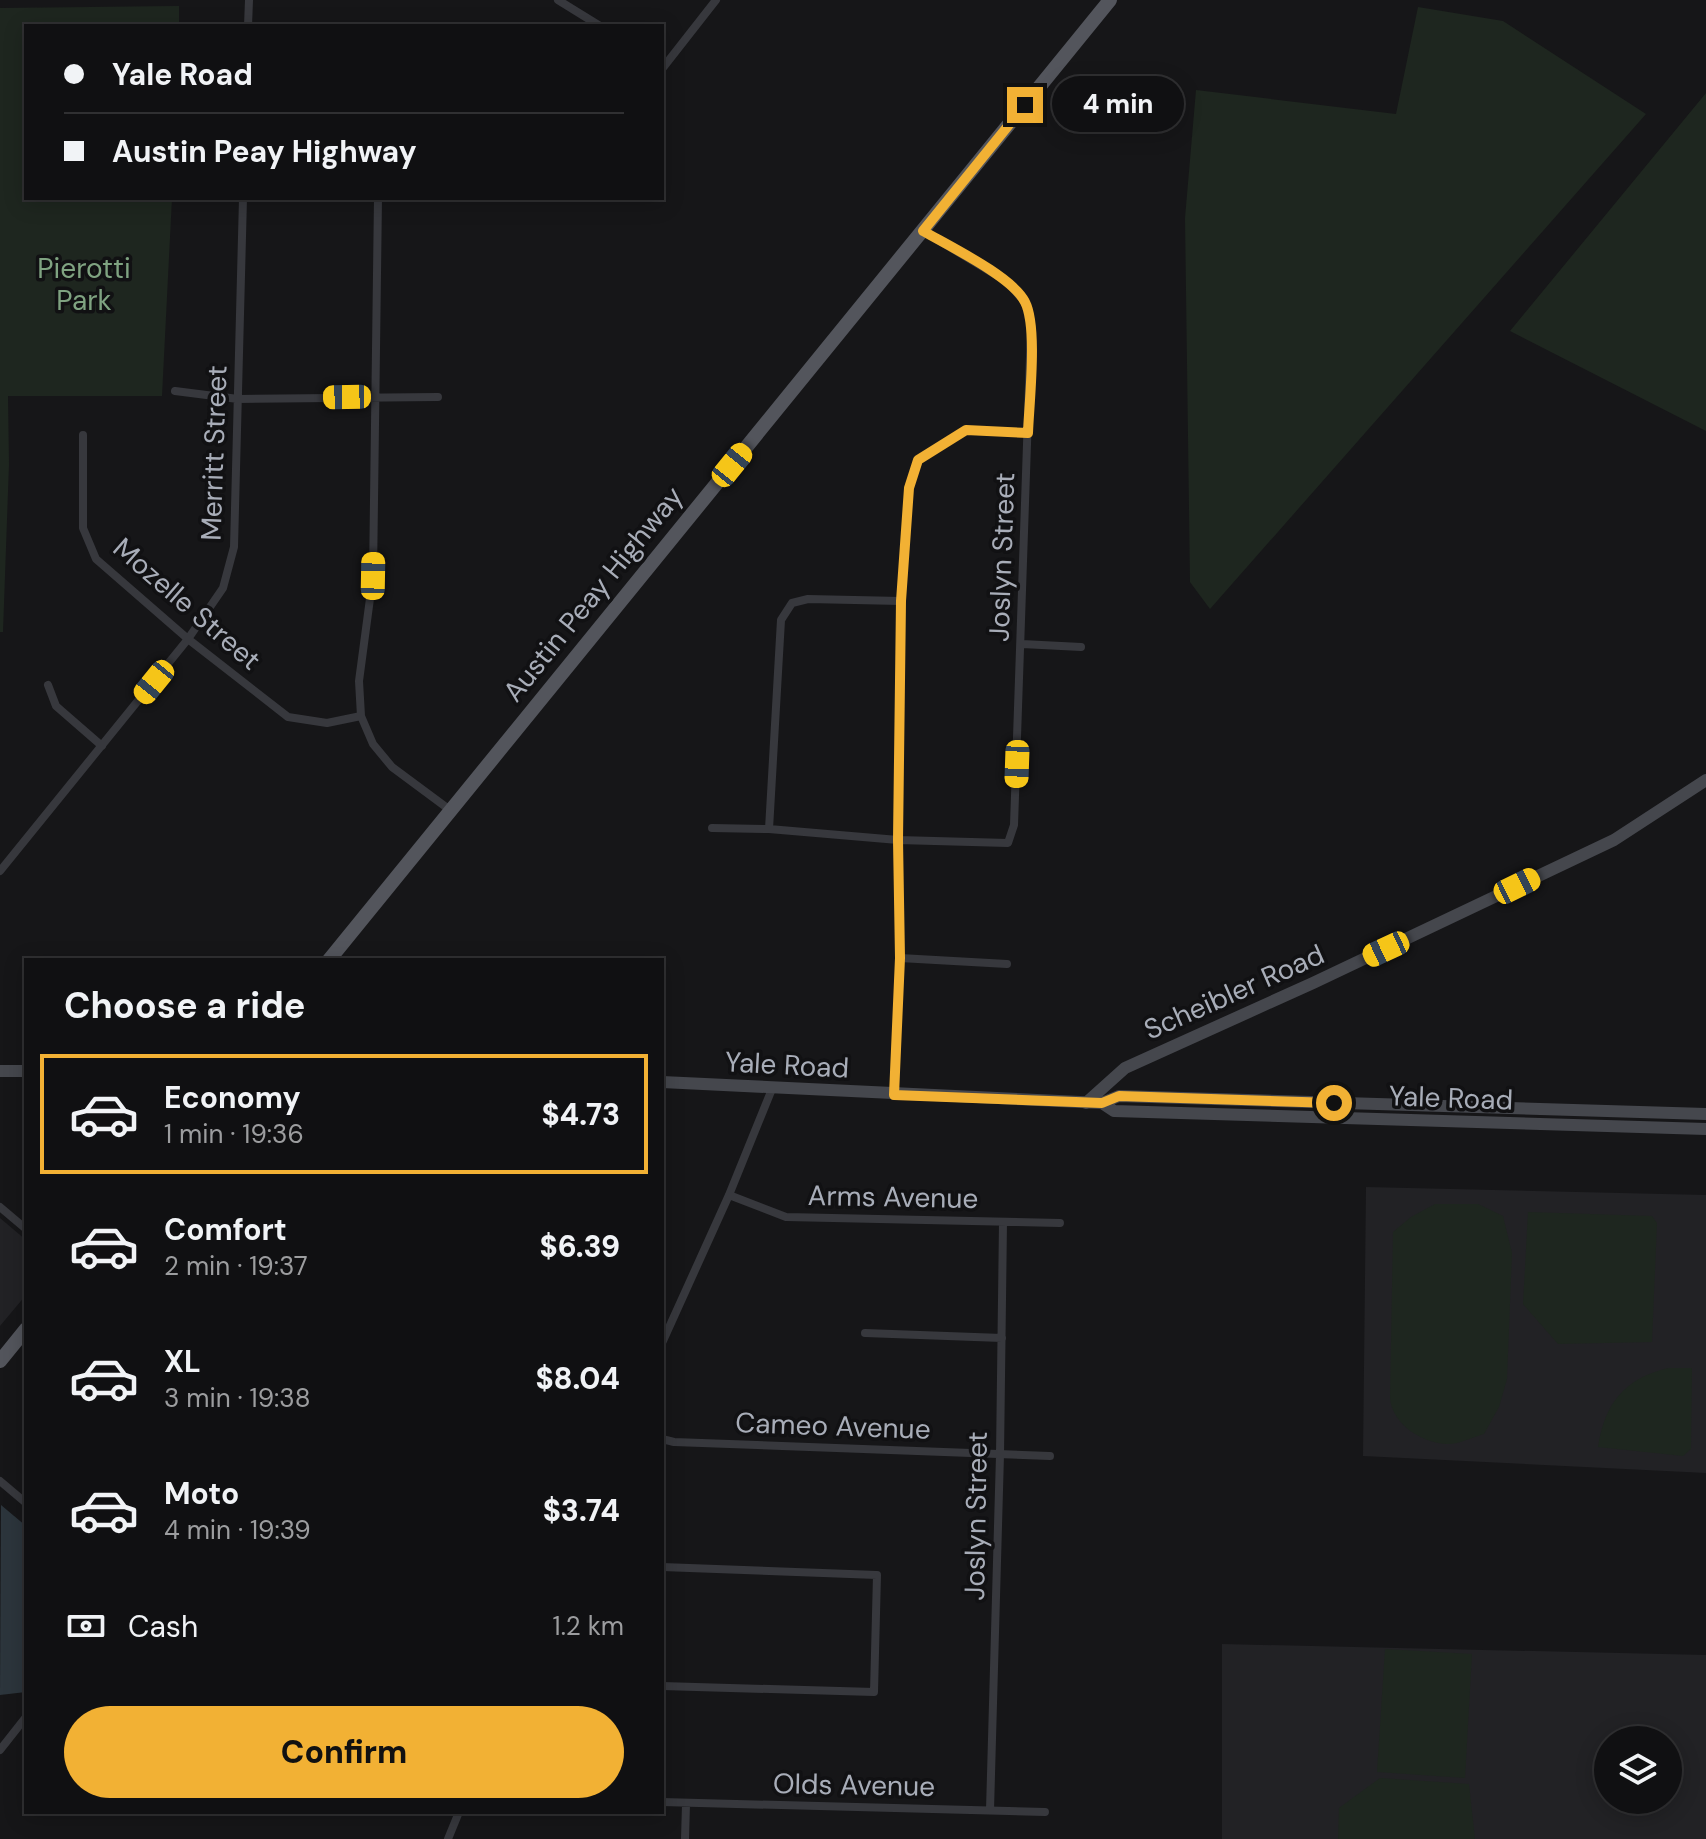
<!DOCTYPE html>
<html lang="en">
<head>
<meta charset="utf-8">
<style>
	body { margin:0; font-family:"DM Sans",sans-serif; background:#19191b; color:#f1f3f6; height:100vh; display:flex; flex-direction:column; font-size:30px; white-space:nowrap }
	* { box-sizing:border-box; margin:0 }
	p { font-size:26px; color:#9c9d9f }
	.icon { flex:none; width:44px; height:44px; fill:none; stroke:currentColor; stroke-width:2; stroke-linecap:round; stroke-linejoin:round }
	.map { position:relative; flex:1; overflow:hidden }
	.sheet { position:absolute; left:24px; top:958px; width:640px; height:856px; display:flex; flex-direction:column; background:#101012; border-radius:0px; box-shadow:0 4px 20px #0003,0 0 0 2px #303032 }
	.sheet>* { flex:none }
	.hud { position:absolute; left:24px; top:24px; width:640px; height:176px; border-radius:0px; box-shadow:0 4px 20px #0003,0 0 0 2px #303032; display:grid; align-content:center; height:176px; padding:0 40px; background:#101012 }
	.fabs { position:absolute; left:1594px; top:1726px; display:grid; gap:16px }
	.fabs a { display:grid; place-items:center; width:88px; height:88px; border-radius:50%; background:#101012; box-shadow:0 4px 20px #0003,0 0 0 2px #303032; font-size:40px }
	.end { position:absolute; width:36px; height:36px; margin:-18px; border:10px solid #f2b134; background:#111; box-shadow:0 0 0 4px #111 }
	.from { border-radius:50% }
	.bubble { position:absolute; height:56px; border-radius:28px; background:#101012; box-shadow:0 4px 20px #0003,0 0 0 2px #303032; font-size:26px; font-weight:800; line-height:56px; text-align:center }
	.car { position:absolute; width:24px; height:48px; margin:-24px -12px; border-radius:10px; box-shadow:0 0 6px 2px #0007; background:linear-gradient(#f5c518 24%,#345 0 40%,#f5c518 0 76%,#345 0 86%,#f5c518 0) }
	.hud b { display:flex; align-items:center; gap:28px; height:76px; font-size:30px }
	.hud b+b { border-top:2px solid #303032 }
	.hud i { width:20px; height:20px; background:#f1f3f6 }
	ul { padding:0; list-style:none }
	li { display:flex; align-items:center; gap:24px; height:120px; margin:0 16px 12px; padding:0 24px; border:4px solid transparent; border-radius:0px }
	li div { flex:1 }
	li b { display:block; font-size:30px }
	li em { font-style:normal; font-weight:800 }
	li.on { border-color:#f2b134 }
	li>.icon { width:72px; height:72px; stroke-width:1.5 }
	h2 { padding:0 40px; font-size:36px; line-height:96px }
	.pay { display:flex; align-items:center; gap:20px; height:88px; padding:0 40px; font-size:30px }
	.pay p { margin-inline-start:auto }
	.button { display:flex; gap:16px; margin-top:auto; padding:16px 40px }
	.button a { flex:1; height:92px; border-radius:48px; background:#f2b134; color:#111; font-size:32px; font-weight:800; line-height:92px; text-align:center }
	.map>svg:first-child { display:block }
	.built { fill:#222225; fill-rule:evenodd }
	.green { fill:#1e261f }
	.water { fill:#2c353c }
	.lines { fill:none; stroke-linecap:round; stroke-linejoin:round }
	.street { stroke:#37383d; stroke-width:8 }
	.secondary { stroke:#45474d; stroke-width:12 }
	.primary { stroke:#53555c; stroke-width:14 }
	.route { stroke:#f2b134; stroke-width:10 }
	.labels { text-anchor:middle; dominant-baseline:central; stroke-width:7; stroke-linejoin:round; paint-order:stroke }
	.park-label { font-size:28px; fill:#7fa381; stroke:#111113 }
	.street-label { font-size:28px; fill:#a8adb8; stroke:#111113 }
</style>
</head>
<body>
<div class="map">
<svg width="1706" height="1839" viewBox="0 0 1706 1839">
	<rect width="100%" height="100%" fill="#161618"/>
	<!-- built -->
	<path class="built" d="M1366,1187L1706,1195V1473L1363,1456Z
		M0,1218L26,1240V1295L0,1326Z
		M1222,1644L1706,1655V1839H1222ZM1608,1740H1668V1800H1608Z"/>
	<!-- green -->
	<path class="green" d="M179,6V26H26V198H172L162,396H8L9,464L3,632H0V8Z
		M1418,7L1503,21L1646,114L1210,609L1190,582L1185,218L1196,90L1396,114Z
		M1706,93V431L1510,331Z
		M1435,1204H1478L1503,1216L1512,1253L1507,1379L1499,1407L1484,1434C1473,1437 1457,1445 1446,1444C1422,1443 1392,1424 1390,1398L1393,1232L1411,1217Z
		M1528,1212L1652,1216L1657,1223L1652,1342L1558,1344L1523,1304Z
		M1668,1368H1692L1691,1449L1683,1456L1598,1447C1605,1403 1624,1379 1668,1368Z
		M1385,1649L1472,1654L1465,1778L1377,1772Z
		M1380,1778L1469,1784L1475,1839H1338L1339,1808Z"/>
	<!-- water -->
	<path class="water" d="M1,1505L26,1526V1692L0,1695Z"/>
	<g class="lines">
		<!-- street -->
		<path class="street" d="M558,0L600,26
			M248,26L249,0
			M662,69L716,0
			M378,198L373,576L359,681L361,716L373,744L392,767L450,810
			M175,391L238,399L438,397
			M83,435V528L96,559L188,639L288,717L327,723L361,716
			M1022,644L1081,647
			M48,685L56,706L102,746
			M712,828L769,829L898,840L1008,843L1014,825L1031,327L1025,302L1006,281L923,231
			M769,829L781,620L792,603L808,599L901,601
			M0,871L188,639L223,588L234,547L243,198
			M900,958L1007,964
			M894,1094L900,958L898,840L901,601L909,488L918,460L966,430L1028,433
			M729,1195L786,1217L1060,1223
			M0,1207L26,1229
			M865,1333L1002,1338
			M662,1343L729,1195L772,1089
			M662,1439L674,1442L1050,1456
			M0,1481L26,1503
			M662,1567L877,1575L874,1692L662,1686
			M0,1750L26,1717
			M662,1802L1045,1812
			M990,1810L1000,1455L1003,1222
			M448,1839L459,1812
			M685,1839L686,1804"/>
		<!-- secondary -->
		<path class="secondary" d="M0,1071H26
			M662,1082L1102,1103L1119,1096L1706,1114
			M1086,1103L1125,1068L1313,983L1614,840L1706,780
			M1102,1103L1114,1111L1706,1129"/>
		<!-- primary -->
		<path class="primary" d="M329,960L1110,0
			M0,1361L26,1329"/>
	</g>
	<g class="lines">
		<!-- route -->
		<path class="route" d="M1025,105L923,231C949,246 1013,277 1025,302C1038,327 1029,403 1028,433L966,430L918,460L909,488L901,601L898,840L900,958L894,1095L1102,1103L1119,1096L1334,1103"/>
	</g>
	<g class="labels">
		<!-- park labels -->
		<g class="park-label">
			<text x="84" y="268">Pierotti<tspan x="84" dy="32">Park</tspan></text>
		</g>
		<!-- street labels -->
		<g class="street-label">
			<text transform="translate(214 453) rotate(-88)">Merritt Street</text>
			<text transform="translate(1002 557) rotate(-88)">Joslyn Street</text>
			<text transform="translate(593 594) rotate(-51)">Austin Peay Highway</text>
			<text transform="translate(187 604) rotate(41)">Mozelle Street</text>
			<text transform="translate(1234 992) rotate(-24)">Scheibler Road</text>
			<text transform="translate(787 1065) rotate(3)">Yale Road</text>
			<text transform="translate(1451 1098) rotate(2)">Yale Road</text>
			<text transform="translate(893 1197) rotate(1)">Arms Avenue</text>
			<text transform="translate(833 1426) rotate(2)">Cameo Avenue</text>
			<text transform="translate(976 1516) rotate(-89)">Joslyn Street</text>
			<text transform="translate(854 1785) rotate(1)">Olds Avenue</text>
		</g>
	</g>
</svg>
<div class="fabs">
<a><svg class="icon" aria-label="layers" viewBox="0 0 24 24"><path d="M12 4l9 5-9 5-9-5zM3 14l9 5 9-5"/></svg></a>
</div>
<i class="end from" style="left:1334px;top:1103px"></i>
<i class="end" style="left:1025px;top:105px"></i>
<div class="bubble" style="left:1052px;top:76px;width:132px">4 min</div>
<i class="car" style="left:347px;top:397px;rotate:269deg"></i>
<i class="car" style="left:732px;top:465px;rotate:39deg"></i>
<i class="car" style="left:373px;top:576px;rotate:1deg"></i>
<i class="car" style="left:154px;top:682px;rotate:219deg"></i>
<i class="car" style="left:1017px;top:764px;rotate:182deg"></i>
<i class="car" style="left:1517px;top:886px;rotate:64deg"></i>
<i class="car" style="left:1386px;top:949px;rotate:245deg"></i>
<div class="hud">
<b><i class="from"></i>Yale Road</b>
<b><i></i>Austin Peay Highway</b>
</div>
<section class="sheet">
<h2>Choose a ride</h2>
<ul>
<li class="on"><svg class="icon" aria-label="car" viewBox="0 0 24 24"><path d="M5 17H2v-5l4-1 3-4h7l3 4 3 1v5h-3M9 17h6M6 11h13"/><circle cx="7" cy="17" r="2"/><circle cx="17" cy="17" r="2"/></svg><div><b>Economy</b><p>1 min · 19:36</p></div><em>$4.73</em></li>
<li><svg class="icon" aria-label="car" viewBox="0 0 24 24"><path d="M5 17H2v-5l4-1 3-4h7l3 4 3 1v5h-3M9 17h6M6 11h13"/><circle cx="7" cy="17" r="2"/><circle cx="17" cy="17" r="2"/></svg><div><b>Comfort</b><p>2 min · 19:37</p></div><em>$6.39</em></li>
<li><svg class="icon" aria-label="car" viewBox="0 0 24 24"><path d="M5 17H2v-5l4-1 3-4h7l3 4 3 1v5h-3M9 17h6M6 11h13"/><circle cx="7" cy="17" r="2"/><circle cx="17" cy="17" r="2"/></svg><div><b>XL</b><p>3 min · 19:38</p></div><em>$8.04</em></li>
<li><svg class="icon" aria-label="car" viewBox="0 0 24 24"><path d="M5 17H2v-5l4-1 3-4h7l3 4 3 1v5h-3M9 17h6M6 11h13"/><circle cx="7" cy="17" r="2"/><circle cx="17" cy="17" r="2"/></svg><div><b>Moto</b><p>4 min · 19:39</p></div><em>$3.74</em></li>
</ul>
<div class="pay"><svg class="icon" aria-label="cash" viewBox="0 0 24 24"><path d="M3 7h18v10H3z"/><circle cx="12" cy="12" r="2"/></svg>Cash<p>1.2 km</p></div>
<div class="button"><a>Confirm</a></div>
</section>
</div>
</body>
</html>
